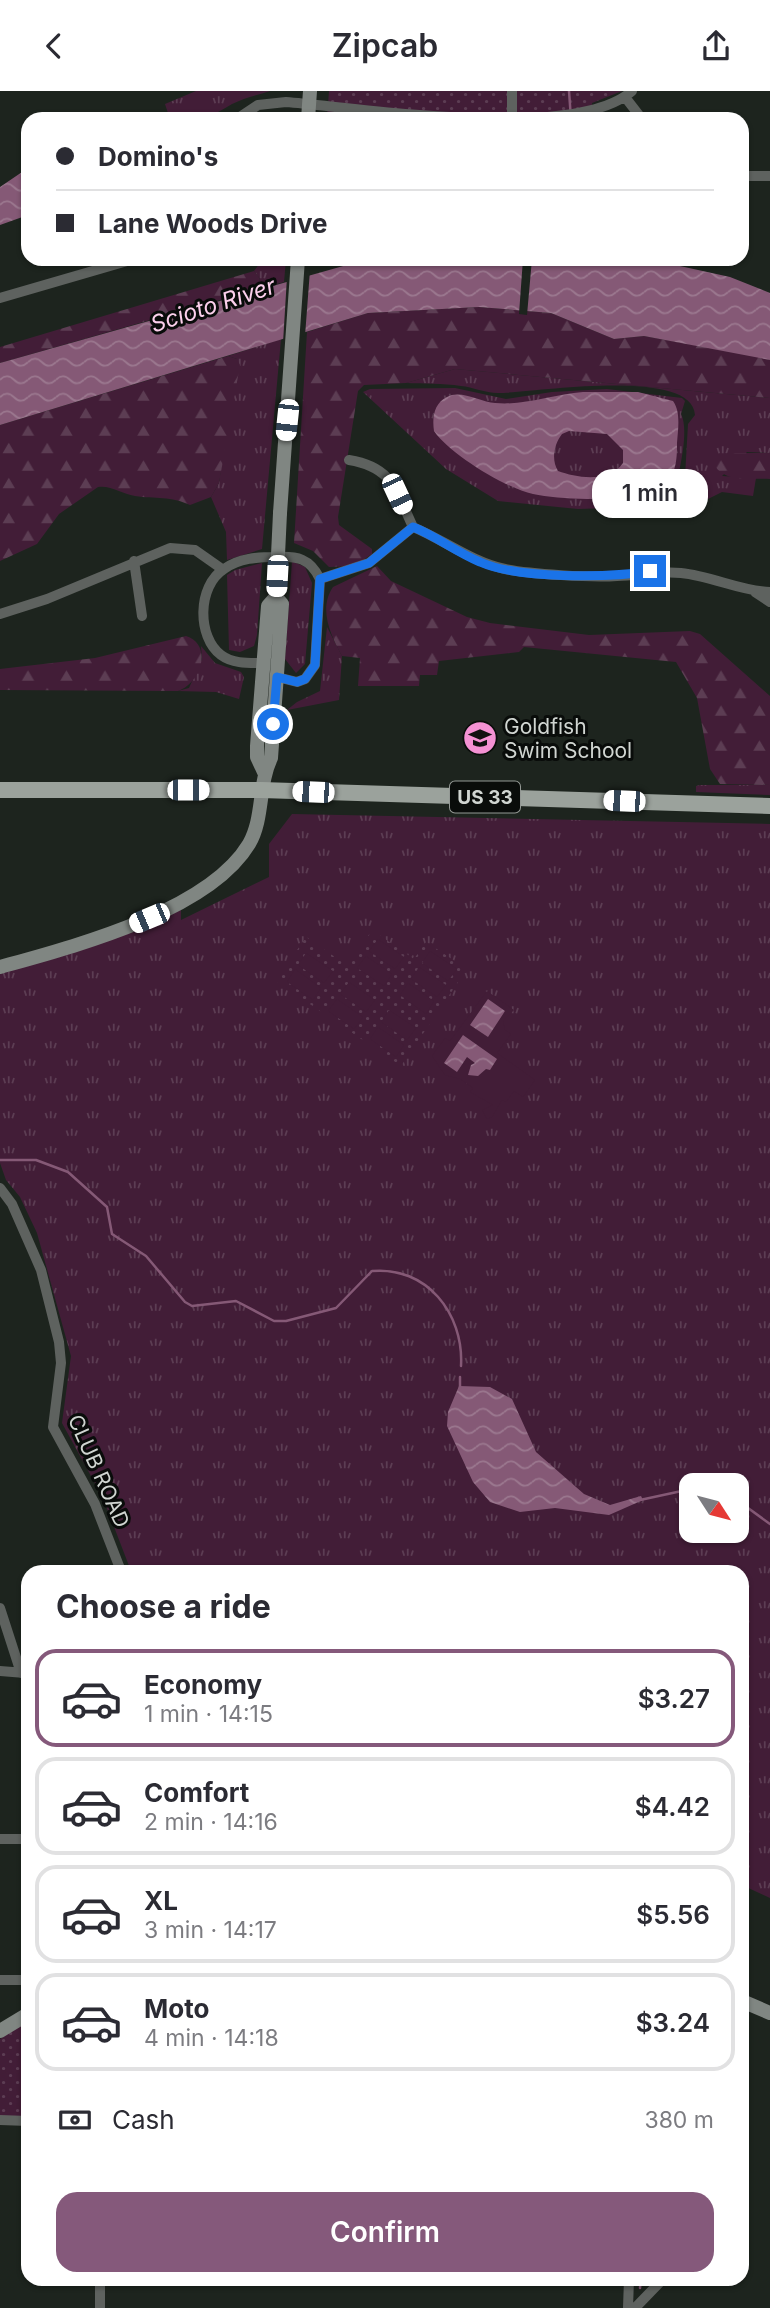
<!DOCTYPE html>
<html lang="en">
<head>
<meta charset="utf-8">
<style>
	body { margin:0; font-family:Inter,sans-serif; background:#f7f7f7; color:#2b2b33; height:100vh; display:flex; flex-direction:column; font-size:26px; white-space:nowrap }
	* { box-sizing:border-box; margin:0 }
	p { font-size:23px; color:#7c7c81 }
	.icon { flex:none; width:38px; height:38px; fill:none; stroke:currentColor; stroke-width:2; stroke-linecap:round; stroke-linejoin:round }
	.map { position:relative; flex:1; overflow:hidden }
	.drawer { position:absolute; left:21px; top:1474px; width:728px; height:721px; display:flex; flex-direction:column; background:#fff; border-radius:21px; box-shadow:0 2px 5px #0004 }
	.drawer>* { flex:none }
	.banner { position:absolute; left:21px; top:21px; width:728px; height:154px; border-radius:21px; box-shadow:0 2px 5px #0004; display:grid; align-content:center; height:154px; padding:0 35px; background:#fff }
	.needle { width:46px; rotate:126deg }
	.controls { position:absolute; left:679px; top:1382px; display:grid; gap:14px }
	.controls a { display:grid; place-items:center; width:70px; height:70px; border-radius:14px; background:#fff; box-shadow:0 2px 5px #0004; font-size:35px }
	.end { position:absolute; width:32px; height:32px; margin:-16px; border:9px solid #1a73e8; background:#fff; box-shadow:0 0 0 4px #fff }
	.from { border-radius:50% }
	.bubble { position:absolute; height:49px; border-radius:21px; background:#fff; box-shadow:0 2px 5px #0004; font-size:23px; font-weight:600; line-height:49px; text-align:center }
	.car { position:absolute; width:21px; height:42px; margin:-21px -10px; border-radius:9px; box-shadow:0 0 5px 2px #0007; background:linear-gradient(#fff 24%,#345 0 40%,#fff 0 76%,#345 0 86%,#fff 0) }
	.banner b { display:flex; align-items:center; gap:24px; height:66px; font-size:26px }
	.banner b+b { border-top:2px solid #e1e1e2 }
	.banner i { width:18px; height:18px; background:#2b2b33 }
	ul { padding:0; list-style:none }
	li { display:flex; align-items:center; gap:21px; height:98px; margin:0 14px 10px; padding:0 21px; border:4px solid #e1e1e2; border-radius:21px }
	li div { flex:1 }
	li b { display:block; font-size:26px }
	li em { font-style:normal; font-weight:600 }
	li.selected { border-color:#85597b }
	li>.icon { width:63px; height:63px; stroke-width:1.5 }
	h2 { padding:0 35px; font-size:32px; line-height:84px }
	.pay { display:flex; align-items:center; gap:18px; height:77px; padding:0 35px; font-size:26px }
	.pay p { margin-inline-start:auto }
	.action { display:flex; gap:14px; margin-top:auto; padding:14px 35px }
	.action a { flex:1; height:80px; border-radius:21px; background:#85597b; color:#fff; font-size:28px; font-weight:600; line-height:80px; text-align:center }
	header { display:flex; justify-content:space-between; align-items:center; height:91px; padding:0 35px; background:#fff; font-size:32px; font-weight:600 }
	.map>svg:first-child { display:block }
	.grass { fill:url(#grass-tufts); fill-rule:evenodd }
	.forest { fill:url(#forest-firs) }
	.park { fill:url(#park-dots) }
	.pitch { fill:#421d37 }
	.water { fill:url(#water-waves); fill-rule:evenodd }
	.pier { fill:#1d241e }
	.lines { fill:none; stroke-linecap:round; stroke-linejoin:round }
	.stream { stroke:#855976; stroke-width:2.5 }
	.street { stroke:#5e625f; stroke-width:10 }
	.secondary { stroke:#808682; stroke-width:14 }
	.primary { stroke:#9ba29c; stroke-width:16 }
	.secondary-bridge { stroke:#808682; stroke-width:14 }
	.route { stroke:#1a73e8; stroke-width:9 }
	.labels { text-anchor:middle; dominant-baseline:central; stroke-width:6; stroke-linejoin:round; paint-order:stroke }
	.shield { fill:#090c0a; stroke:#949995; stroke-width:2 }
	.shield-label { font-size:19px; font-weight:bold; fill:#d0d5d1 }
	.poi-label { font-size:21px; fill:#d0d5d1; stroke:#090c0a; text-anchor:start }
	.street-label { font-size:21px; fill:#d0d5d1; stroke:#090c0a }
	.water-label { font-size:23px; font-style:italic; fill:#fcd0ec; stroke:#090c0a }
</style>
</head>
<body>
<header><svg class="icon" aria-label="back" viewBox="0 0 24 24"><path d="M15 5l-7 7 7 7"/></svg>Zipcab<svg class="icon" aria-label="share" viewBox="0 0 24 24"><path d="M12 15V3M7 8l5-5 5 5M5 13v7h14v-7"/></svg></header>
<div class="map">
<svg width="770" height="2217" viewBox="0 0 770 2217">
	<defs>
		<pattern id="grass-tufts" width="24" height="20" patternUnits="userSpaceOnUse" patternTransform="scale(1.75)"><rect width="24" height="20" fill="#421d37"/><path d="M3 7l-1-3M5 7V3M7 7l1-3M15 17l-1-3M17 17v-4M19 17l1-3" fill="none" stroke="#5c3d53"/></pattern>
		<pattern id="forest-firs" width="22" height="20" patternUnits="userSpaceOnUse" patternTransform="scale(1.75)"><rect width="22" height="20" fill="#421d37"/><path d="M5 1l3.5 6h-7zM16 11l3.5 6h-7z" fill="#5c3d53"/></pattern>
		<pattern id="park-dots" width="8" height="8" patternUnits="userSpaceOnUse" patternTransform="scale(1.75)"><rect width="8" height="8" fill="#421d37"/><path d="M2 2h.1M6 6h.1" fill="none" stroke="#5c3d53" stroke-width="1.8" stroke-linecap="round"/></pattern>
		<pattern id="water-waves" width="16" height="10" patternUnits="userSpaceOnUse" patternTransform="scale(1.75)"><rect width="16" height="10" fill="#855976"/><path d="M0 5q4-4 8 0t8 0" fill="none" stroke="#9b788f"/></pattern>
	</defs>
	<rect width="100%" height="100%" fill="#1d241e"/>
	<!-- grass -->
	<path class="grass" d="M196,0H270C258,4 244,7 232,13C205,29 199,32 168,22L165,13Z
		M263,168H286L284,191L255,199L260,188L254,180Z
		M281,248L262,458L227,469L226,441L211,406L219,392L237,268L228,265Z
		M455,278L770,307V362L747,361L722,385L756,387L753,405L722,401L696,414L578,418L498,410L446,378L363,301L370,298L455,297L506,308L552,301L607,298L682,307L685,310L681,323C690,340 678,387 673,406L684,404L688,333L695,324C692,275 532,302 498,302C485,302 473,296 461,295C443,292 424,293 406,292Z
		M292,470L305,476L312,492L305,573L296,582L285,568Z
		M262,472L257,544L254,555L240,561L229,559L227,484L235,479Z
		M327,536L342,565L339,609L287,619L297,611L320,600Z
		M201,555L215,572L241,581L244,586L239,608L216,601L178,600L189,597L202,568Z
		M700,694H770V704L696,701V695Z
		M292,723L770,733V1807L742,1794V1480H131L103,1407L62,1332L71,1265L37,1142L20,1106L6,1089L0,1072V883L98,853L181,819V829L269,786V753ZM691,1395H737V1440H691Z"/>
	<!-- forest -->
	<path class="forest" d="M254,180L260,188L255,199L0,272V256Z
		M479,216L551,222L614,248L644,245L760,266L770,269V307L455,278L406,292L364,294L358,300L338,426L339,434L372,458V463L354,475L329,476L313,460L294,452L307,241L368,222Z
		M228,265L237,268L240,274L219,392L211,406L190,414C171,405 156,408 135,405C122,403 111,394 98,396L59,423L37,453L0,470V334Z
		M728,362H770V388C747,387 720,393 711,367Z
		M377,475L391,490L467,526L490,532L589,544L690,540L700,543L770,605V694L720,693L710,678L697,607L676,571L524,556L519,561L439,570L437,584H420L419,595H358L360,567L342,565C331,545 318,518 333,496Z
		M186,545C214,554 200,593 178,600L0,599V578L95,567Z"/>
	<!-- park -->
	<path class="park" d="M329,0H622L592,12L591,28H327Z
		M372,839L414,868L426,851L467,878L401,975L276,890L306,846L348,875Z
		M28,1930V2027L0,2026V1948Z"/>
	<!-- pitch -->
	<path class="pitch" d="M378,848L404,866L395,878L369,860Z
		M430,860L457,878L448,890L422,872Z
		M306,862L333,880L324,892L298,874Z
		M366,865L392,883L384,895L357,877Z
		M419,876L446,894L437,906L411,888Z
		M295,878L321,897L313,909L287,891Z
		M349,891L375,909L366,921L340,903Z
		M408,892L434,910L426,923L400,904Z
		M487,900L514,919L503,930L505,939L511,943L497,962L535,989L523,1006L514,1000L506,1011L502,1009L492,1026L487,1028L482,1019L493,1014L470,1001L473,997L460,988L445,984L432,965L445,947L450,950Z
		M337,908L363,926L354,938L328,920Z
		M389,919L416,937L407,949L381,931Z
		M378,936L404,954L396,966L370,948Z"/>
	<!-- water -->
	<path class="water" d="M28,77V124L0,134V96Z
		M368,168H648L730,186L770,202V269L644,245L614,248L551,222L479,216L368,222L0,334V272Z
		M583,301H638L673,310C681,321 678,338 677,352C677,365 677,383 665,392C638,412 566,410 533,403C505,397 450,363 434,340C432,327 434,312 447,306C460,298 481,311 495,312C524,315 554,303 583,301ZM569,340L607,343L623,359V372C609,392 577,387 558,380C551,369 554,353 562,343Z
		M488,908L505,920L488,946L470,934Z
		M463,944L497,968L490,979L486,978L478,985L468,984L471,974L475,972L467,966L457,981L444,972Z
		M459,1295L490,1296L512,1308L536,1361L584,1403L610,1414L641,1405L643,1409L609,1424L555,1417L520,1421L490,1411L473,1391L447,1335L448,1321Z"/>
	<!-- pier -->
	<path class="pier" d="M523,168H532L527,224L519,223Z
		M310,179L305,245L283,252L287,186Z"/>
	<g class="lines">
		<!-- stream -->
		<path class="stream" d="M569,0L571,28
			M0,1069H36L68,1081L107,1116L112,1143L146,1165L185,1211L192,1215L236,1210L274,1230H286L336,1217L372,1180C426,1175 464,1222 461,1275
			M460,1286V1298
			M640,1409L691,1398
			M737,1409L770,1433
			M640,2197L641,2188"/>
		<!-- street -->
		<path class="street" d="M512,0V27
			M625,6L642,28
			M237,28L258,14L286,11C362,17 575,51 632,0
			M742,85H770
			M0,207L134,168
			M349,369C393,376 396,400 413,436
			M134,470L142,525
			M320,488L369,472L413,436C444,449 472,471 505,478C529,483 593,487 617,485C640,484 659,480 681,482C712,485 740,500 770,501
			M755,501L770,511
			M0,523L47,508L170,457L195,459L222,478
			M263,572C249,572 233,573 221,564C197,546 197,495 224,478C239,467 258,466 276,466C297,465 310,467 320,488L315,574L305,588L297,591L277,586
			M0,1097L12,1113L41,1179L59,1251L61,1272L53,1336L95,1413L121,1480
			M0,1517L21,1582
			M0,1580L25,1582
			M0,1748H28
			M0,1889H28
			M0,2029L28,2030
			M100,2188V2217
			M628,2217L629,2188
			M635,2217L663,2188"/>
		<!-- secondary -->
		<path class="secondary" d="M308,28L310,0
			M280,422L298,168
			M0,876C72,856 208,821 249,753C264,727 258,694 271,667L282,513L276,506L268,515L257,655V666L264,681
			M742,1910L770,1922
			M0,1940L28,1923"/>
		<!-- primary -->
		<path class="primary" d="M0,699H261L770,715"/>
		<!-- secondary-bridge -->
		<path class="secondary-bridge" d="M276,506L280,422"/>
	</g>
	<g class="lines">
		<!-- route -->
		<path class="route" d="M273,633L277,586L297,591L305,588L315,574L320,488L369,472L413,436C436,445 456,461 480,471C518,488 609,487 650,480"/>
	</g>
	<!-- icons -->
	<defs>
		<g id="school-disc" transform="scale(1.75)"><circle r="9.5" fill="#f491d3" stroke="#090c0a"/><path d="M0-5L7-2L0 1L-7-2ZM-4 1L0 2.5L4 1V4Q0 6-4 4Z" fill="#111"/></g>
	</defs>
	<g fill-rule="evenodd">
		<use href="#school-disc" x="480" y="647"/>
	</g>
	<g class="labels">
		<!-- shield labels -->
		<rect class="shield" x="450" y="690.5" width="70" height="31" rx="5"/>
		<g class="shield-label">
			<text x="485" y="706">US 33</text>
		</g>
		<!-- poi labels -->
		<g class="poi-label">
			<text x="504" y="635">Goldfish<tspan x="504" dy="24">Swim School</tspan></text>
		</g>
		<!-- street labels -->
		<g class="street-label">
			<text transform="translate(99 1380) rotate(66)">CLUB ROAD</text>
		</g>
		<!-- water labels -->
		<g class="water-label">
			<text transform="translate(213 214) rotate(-18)">Scioto River</text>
		</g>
	</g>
</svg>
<div class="controls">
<a><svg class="needle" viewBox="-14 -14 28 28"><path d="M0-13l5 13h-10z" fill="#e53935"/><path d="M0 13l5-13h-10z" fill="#7c7c81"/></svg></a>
</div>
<i class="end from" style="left:273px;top:633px"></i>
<i class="end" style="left:650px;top:480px"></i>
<div class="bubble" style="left:592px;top:378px;width:116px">1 min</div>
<i class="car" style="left:287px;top:329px;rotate:186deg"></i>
<i class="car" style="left:397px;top:403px;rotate:155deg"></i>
<i class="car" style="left:277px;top:485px;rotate:183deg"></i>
<i class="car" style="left:188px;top:699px;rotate:90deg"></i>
<i class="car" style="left:313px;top:701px;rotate:272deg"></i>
<i class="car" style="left:624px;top:710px;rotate:272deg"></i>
<i class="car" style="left:149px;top:827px;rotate:247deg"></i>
<div class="banner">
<b><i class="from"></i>Domino's</b>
<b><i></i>Lane Woods Drive</b>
</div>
<section class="drawer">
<h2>Choose a ride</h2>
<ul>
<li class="selected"><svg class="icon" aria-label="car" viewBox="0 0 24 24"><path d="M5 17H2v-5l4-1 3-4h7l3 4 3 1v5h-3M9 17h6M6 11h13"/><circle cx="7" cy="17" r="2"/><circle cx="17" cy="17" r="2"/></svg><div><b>Economy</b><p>1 min · 14:15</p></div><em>$3.27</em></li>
<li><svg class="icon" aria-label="car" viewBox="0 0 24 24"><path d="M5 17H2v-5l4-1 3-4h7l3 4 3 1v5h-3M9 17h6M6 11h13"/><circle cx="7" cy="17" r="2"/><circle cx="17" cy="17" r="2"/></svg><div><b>Comfort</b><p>2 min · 14:16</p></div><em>$4.42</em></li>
<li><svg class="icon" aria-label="car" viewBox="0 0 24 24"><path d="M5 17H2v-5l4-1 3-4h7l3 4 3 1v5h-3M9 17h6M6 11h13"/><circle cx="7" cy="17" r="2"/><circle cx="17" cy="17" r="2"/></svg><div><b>XL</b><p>3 min · 14:17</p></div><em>$5.56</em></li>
<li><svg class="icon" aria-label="car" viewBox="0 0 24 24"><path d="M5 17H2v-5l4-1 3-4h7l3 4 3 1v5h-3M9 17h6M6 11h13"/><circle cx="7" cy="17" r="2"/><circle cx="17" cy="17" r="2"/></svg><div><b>Moto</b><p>4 min · 14:18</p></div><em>$3.24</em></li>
</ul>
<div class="pay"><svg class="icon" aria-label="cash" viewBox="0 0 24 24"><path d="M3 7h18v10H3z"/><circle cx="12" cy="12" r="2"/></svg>Cash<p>380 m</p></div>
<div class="action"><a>Confirm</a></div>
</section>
</div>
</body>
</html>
